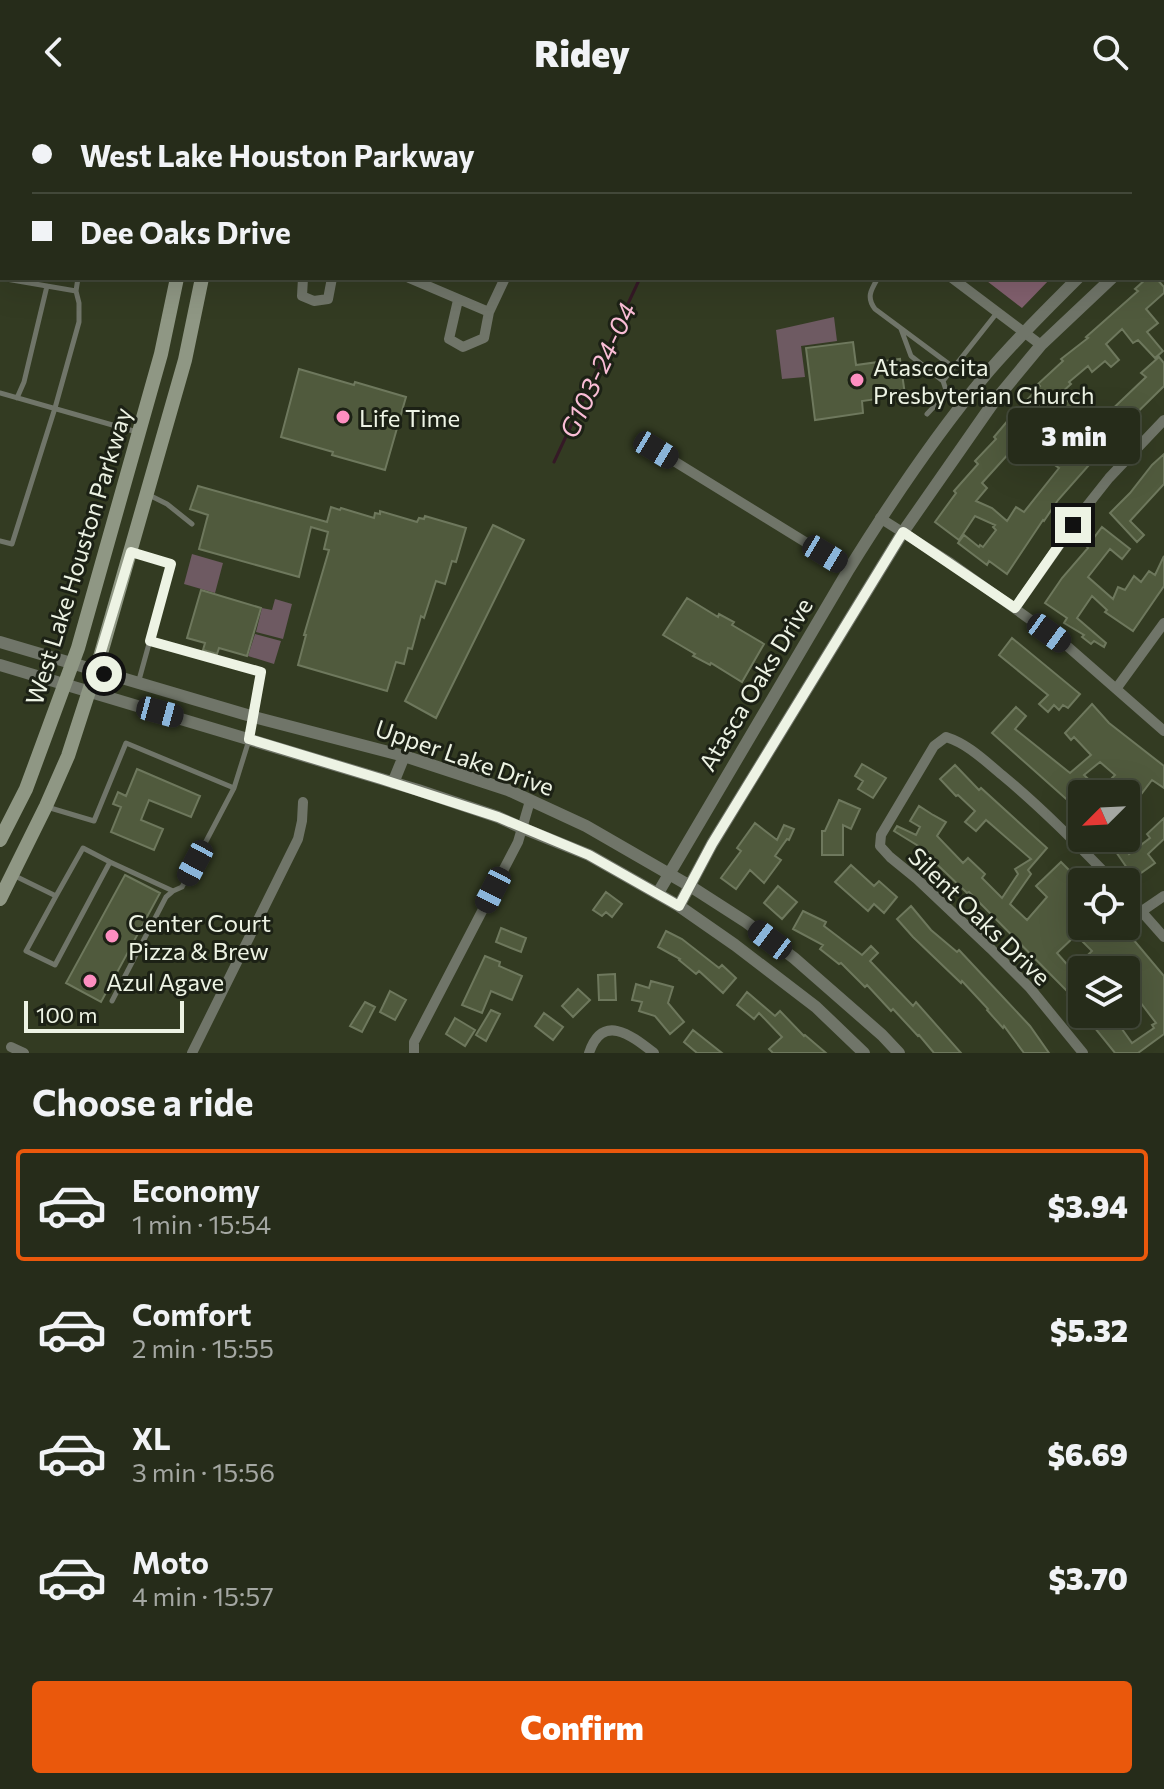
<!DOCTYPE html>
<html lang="en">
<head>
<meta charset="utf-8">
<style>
	body { margin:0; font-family:Commissioner,sans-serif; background:#323827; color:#f1f3f6; height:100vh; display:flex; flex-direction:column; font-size:30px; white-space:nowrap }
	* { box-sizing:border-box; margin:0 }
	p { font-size:26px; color:#a4a7a2 }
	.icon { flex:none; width:44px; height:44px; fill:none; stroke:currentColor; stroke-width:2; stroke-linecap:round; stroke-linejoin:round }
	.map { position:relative; height:949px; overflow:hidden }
	.details { display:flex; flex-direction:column; background:#262c1a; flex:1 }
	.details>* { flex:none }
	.hud { position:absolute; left:0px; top:0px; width:1164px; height:176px; box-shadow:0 8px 32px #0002,0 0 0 2px #424839; display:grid; align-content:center; height:176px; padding:0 32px; background:#262c1a }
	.needle { width:52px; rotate:246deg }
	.controls { position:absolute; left:1068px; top:676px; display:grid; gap:16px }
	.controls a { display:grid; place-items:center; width:72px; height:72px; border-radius:8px; background:#262c1a; box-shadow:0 8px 32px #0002,0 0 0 2px #424839; font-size:40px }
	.scale { position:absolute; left:24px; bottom:20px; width:160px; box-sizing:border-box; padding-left:8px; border:4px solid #edf3e4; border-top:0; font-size:22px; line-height:28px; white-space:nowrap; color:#edf3e4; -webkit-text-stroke:6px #1c2115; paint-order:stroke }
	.end { position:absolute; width:36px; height:36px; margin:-18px; border:10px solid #edf3e4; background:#111; box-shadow:0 0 0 4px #111 }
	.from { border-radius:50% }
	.bubble { position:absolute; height:56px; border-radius:8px; background:#262c1a; box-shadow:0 8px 32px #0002,0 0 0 2px #424839; font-size:26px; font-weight:800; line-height:56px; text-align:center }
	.car { position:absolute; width:24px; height:48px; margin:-24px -12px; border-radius:10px; box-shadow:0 0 6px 2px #0007; background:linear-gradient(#222 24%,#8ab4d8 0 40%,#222 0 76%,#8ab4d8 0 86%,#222 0) }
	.hud b { display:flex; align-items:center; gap:28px; height:76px; font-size:30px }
	.hud b+b { border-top:2px solid #424839 }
	.hud i { width:20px; height:20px; background:#f1f3f6 }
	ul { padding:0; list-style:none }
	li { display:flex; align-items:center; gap:24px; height:112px; margin:0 16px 12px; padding:0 16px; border:4px solid transparent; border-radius:8px }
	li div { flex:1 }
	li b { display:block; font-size:30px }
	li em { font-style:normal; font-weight:800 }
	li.on { border-color:#ea580c }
	li>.icon { width:72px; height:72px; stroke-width:1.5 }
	h2 { padding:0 32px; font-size:36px; line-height:96px }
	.primary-button { display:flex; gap:16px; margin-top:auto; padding:16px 32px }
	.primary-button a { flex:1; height:92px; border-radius:8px; background:#ea580c; color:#fff; font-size:32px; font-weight:800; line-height:92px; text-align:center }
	header { display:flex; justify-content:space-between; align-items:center; height:104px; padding:0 32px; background:#262c1a; font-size:36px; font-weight:800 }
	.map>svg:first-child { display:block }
	.green { fill:#6e5a62 }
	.forest { fill:#82606e }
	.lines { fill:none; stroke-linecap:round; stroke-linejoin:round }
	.stream { stroke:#351926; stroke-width:3 }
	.building { fill:#505a3d; stroke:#6e785d; stroke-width:2; fill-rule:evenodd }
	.service { stroke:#707569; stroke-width:5 }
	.minor { stroke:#707569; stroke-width:10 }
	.tertiary { stroke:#707569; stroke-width:12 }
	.secondary { stroke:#8f9784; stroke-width:14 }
	.route { stroke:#edf3e4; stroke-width:10 }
	.poi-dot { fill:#fd8ec0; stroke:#1c2115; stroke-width:3 }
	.labels { text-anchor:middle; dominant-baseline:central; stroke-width:6; stroke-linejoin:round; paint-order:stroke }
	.poi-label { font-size:24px; fill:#edf3e4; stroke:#1c2115; text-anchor:start }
	.street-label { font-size:24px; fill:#edf3e4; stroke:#1c2115 }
	.water-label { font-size:26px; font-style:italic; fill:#fabdd6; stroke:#1c2115 }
</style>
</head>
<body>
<header><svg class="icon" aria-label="back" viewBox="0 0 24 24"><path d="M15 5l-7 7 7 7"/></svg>Ridey<svg class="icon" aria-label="search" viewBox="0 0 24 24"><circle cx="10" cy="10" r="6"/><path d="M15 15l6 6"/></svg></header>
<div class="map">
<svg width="1164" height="949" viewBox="0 0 1164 949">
	<rect width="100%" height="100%" fill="#333b22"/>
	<!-- green -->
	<path class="green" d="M834,213L837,237L801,242L805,273L782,275L776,226Z
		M192,450L223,459L215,489L184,480Z
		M275,495L292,500L283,535L256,528L262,504L272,506Z
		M255,530L281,537L274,560L248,552Z"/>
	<!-- forest -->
	<path class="forest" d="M893,0H1164V77L1162,78V2H892Z
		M983,174H1051L1022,204Z"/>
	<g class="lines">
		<!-- stream -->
		<path class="stream" d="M721,2L722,0
			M554,358L640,174"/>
	</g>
	<!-- building -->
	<path class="building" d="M1147,174H1156L1164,183V189L1146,205L1158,219L1147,228L1163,247L1155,254L1138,236L1133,239L1122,225L1106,240L1119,256L1111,263L1105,257L1092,268L1088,262L1069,278L1071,280L1059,291L1087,311L1094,305L1103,314L1146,273L1141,269L1159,253L1164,259V282L1102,343L1104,344L1058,396L1044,417L1043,416L1007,470L989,457L987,461L958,439L964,431L979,443L980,441L983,443L996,426L993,423L995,421L975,412L959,436L935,418L956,389L954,387L978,360L975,357L996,335L994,333L1010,314L1040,282L1038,280L1063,257L1061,255L1088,234L1086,233L1138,187L1135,185ZM1062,309L1077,319L1064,334L1048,324ZM1029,328L1054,344L1046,355L1059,364L1024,408L1016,403L1007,417L992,404L976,397L987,384L982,379L1011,347L1012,349Z
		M853,238L856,261L900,255L905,291L862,297L863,309L815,316L806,244Z
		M299,265L354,281L355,278L406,293L385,366L332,351L333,348L281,333Z
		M1164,350V380L1130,417L1144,431L1137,438L1110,409L1130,389L1152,361Z
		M198,382L327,418L331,403L340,406L341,404L374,414L375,409L380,410V407L417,418L419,414L424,415L425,412L466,424L456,458L452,457L445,480L436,477L424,514L421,512L412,545L408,544L404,560L396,558L387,587L298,561L306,531H304L329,446L324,445L328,428L311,423L299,473L199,445L208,411L190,405Z
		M493,421L524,436L436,614L405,597Z
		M1102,423L1130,445L1122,455L1110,445L1088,473L1113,495L1118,483L1125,486L1134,472L1141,478L1149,467L1155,471L1164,452V482L1133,527L1105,508L1107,506L1092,492L1077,514L1106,539L1104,543L1094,537L1091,540L1082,533L1084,531L1064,519L1067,514L1045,499L1062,474L1088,444L1087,443Z
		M201,486L261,504L247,552L219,544L217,550L203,546L205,539L187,534Z
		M687,494L718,513L719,510L734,518L732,521L764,540L742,578L711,559L710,561L693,552L695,550L663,531Z
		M1012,534L1080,590L1068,604L1063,601L1059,606L1054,601L1048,608L1039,600L1048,591L999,551Z
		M1092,600L1109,619L1164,662V684L1152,676L1142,689L1126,677L1113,690H1082V709L992,629L1016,603L1026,612L1015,625L1070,669L1091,651L1074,633L1071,636L1065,629ZM1100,658L1115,671L1100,686L1084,671Z
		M862,660L886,674L873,694L858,685L863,677L855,672Z
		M955,661L979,686L981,684L1047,744L1028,766L1031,770L1010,800L1027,816L1047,793L1036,782L1061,758L1082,779V822H1122L1164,872V930L1138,949H1115L1090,918L1101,910H1109L1112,915L1119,910H1128L1134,917L1122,925L1132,939L1154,924L1152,921L1156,919L1134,890L1126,895V879L1138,870L1127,856L1114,866H1110L1100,854L1088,866H1082V908L1067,891L1069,889L969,788L967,789L946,769L926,750L928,748L894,727L897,722L916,731L920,723L910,717L919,702L933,711L946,718L937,732L963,759L968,754L985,770L982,774L1002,794L1018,770L1015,765L1031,755L986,716L976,727L965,718L975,707L958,691L956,692L940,675ZM1076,831L1092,847L1072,866L1057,849Z
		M137,665L200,692L191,713L149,696L141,716L163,725L154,746L111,728L121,703L113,700L118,688L126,692Z
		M839,696L860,705L851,725L843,721V751H822V727H825Z
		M1164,714V735L1148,750L1155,759L1134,774L1116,748L1123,742L1129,750L1150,734L1147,730Z
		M755,719L777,736L784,721L794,725L789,736L787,735L775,752L781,756L764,779L750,766L736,785L721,774L741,747L737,744Z
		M851,761L874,782L879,777L897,793L884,809L874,800L868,807L835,778Z
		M125,771L160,789L101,898L66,879Z
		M778,782L797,798L782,815L764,799Z
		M606,788L622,800L612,813L606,808L602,812L593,806Z
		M911,802L931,826L957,848L959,846L1002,892L1030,922L1049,949H1024L1004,922L1003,924L987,906L988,905L962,877L961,879L913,833L897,815Z
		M803,807L826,818L824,822L862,851L871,842L878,849L870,857L913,902L916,898L961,949H934L919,931L918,932L893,905L891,907L867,881L865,883L841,859L839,860L820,845L823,841L793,825Z
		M501,824L526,834L521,848L496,838Z
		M666,827L682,835L719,864L722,861L736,874L723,889L699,867L696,870L679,856L680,855L658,843Z
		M485,852L500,858L499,862L522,872L512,896L491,887L482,909L462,901Z
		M615,870L616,896H599L598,871Z
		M651,877L673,883L668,899L684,918L670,930L655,912L639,907L642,898L632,896L636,880L649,884Z
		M578,885L590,896L573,913L562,902Z
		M390,887L406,896L395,916L380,908Z
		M747,888L775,912L780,907L804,932L805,931L826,949H773L769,945L782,933L759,909L754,915L737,901Z
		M365,898L375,903L362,928L350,922Z
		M491,906L500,910L486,937L476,931Z
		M544,909L563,923L553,936L535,922Z
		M455,914L475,926L465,942L446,930Z
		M693,926L722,949H697L684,938Z"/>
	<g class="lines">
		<!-- service -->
		<path class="service" d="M0,2V0
			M44,2L45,0
			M53,2L54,0
			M67,2V0
			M116,2V0
			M1075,2L1078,0
			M0,22H2
			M0,174L76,187
			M878,174C871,186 866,193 875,205L953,263
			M901,225L911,252L943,277L946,286L944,292L927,310
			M943,277L996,210
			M0,289L137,328
			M17,294L24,278L47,182
			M147,390L167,400L192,420
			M0,437L12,440L55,304L79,218V199L76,187L78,174
			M132,448L171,460L139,576
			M150,537L261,568L254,611
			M47,703L94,717L126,639L234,684
			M110,758L173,787
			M13,771L56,792L26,847L55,861L110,758L83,744L56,792
			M112,897L166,793L173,787L182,783L234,684L249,636"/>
		<!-- minor -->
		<path class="minor" d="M374,2V0
			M870,2L871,0
			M303,174L302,192L314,197L328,195L332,174
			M409,174L489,208
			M952,174L1041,241
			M458,196L449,235L463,243L484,234L489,208L505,174
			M656,346L849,465
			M880,414L951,459L1067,542L1164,627
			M1015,504L1086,403L1109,374L1164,316
			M1116,585L1164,519
			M1126,790L1164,833
			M1142,807L1164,792
			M11,943L24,949
			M192,949L298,735L302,717L303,698
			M414,949V938L518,738L530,697
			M589,949C603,908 632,932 654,949
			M1083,949L1030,884L991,845L917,775L890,753L880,742L881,731L934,642L946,633C968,640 984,656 1002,671C1042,704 1078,741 1114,778"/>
		<!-- tertiary -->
		<path class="tertiary" d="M1162,102L1164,100
			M1162,128L1164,126
			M0,538L254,613L404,652L508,686L586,722L690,782L746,818L794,854L882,931L899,949
			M0,561L418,686L498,713L522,724L589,751L679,802L735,841L816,903L864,949
			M393,679L404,652
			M658,789L849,465C890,399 934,333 984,273C1013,238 1046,206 1078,174
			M679,802L712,740L903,428L993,299L1041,241L1112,174"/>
		<!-- secondary -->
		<path class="secondary" d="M191,0V2
			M217,0V2
			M0,736L26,685L78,544L161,250L177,174
			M0,795L46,702L68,652L100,553L185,256L202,174"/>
	</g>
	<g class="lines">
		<!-- route -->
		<path class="route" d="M104,570L95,567L131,448L171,460L150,537L261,568L249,635L381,675L498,713L589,751L679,802L712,740L903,428L1015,504L1073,421"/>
	</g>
	<!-- markers -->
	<g class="poi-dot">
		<circle cx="857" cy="276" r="8"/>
		<circle cx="343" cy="313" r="8"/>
		<circle cx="112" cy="832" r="8"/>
		<circle cx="90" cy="877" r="8"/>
	</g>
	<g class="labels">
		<!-- poi labels -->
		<g class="poi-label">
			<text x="873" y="262">Atascocita<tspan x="873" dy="28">Presbyterian Church</tspan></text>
			<text x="359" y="313">Life Time</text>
			<text x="128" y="818">Center Court<tspan x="128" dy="28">Pizza &amp; Brew</tspan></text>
			<text x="106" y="877">Azul Agave</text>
		</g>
		<!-- street labels -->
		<g class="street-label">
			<text transform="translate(78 452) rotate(-73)">West Lake Houston Parkway</text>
			<text transform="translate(755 580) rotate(-59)">Atasca Oaks Drive</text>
			<text transform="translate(465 653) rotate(19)">Upper Lake Drive</text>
			<text transform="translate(980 812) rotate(44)">Silent Oaks Drive</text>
		</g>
		<!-- water labels -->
		<g class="water-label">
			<text transform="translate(597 266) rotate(-65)">G103-24-04</text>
		</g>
	</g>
</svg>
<div class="controls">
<a><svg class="needle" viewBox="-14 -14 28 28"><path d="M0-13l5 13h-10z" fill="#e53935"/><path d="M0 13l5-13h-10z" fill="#a4a7a2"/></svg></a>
<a><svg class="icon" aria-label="locate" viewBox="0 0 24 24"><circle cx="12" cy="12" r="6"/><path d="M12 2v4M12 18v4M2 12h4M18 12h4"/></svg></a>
<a><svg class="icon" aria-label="layers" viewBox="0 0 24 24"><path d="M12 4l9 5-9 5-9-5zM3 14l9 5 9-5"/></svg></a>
</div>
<div class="scale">100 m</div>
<i class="end from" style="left:104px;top:570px"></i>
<i class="end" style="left:1073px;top:421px"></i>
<div class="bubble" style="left:1008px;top:304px;width:132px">3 min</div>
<i class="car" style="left:656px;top:346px;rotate:121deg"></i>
<i class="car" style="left:825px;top:450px;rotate:121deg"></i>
<i class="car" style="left:1049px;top:529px;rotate:126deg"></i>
<i class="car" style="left:160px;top:608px;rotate:105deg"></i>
<i class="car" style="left:195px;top:759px;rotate:208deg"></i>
<i class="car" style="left:493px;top:786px;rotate:207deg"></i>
<i class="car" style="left:770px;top:836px;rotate:307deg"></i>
<div class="hud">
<b><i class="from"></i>West Lake Houston Parkway</b>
<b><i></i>Dee Oaks Drive</b>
</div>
</div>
<section class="details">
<h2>Choose a ride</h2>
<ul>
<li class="on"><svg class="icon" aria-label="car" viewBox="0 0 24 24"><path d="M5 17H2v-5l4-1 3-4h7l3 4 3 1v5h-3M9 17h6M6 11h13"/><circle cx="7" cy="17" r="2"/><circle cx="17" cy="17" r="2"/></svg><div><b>Economy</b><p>1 min · 15:54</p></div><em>$3.94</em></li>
<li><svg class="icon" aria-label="car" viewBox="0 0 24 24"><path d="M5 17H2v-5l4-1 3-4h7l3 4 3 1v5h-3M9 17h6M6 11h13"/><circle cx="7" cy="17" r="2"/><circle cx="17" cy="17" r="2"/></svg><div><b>Comfort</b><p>2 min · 15:55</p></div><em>$5.32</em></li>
<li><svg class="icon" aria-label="car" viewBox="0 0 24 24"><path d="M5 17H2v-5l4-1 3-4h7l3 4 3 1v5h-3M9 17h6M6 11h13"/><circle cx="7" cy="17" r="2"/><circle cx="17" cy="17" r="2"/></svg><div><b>XL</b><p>3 min · 15:56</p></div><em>$6.69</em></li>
<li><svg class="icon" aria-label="car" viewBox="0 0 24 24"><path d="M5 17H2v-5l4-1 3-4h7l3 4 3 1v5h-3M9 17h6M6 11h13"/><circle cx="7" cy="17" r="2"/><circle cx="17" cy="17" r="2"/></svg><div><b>Moto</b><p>4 min · 15:57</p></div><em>$3.70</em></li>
</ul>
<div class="primary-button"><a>Confirm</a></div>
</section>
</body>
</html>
